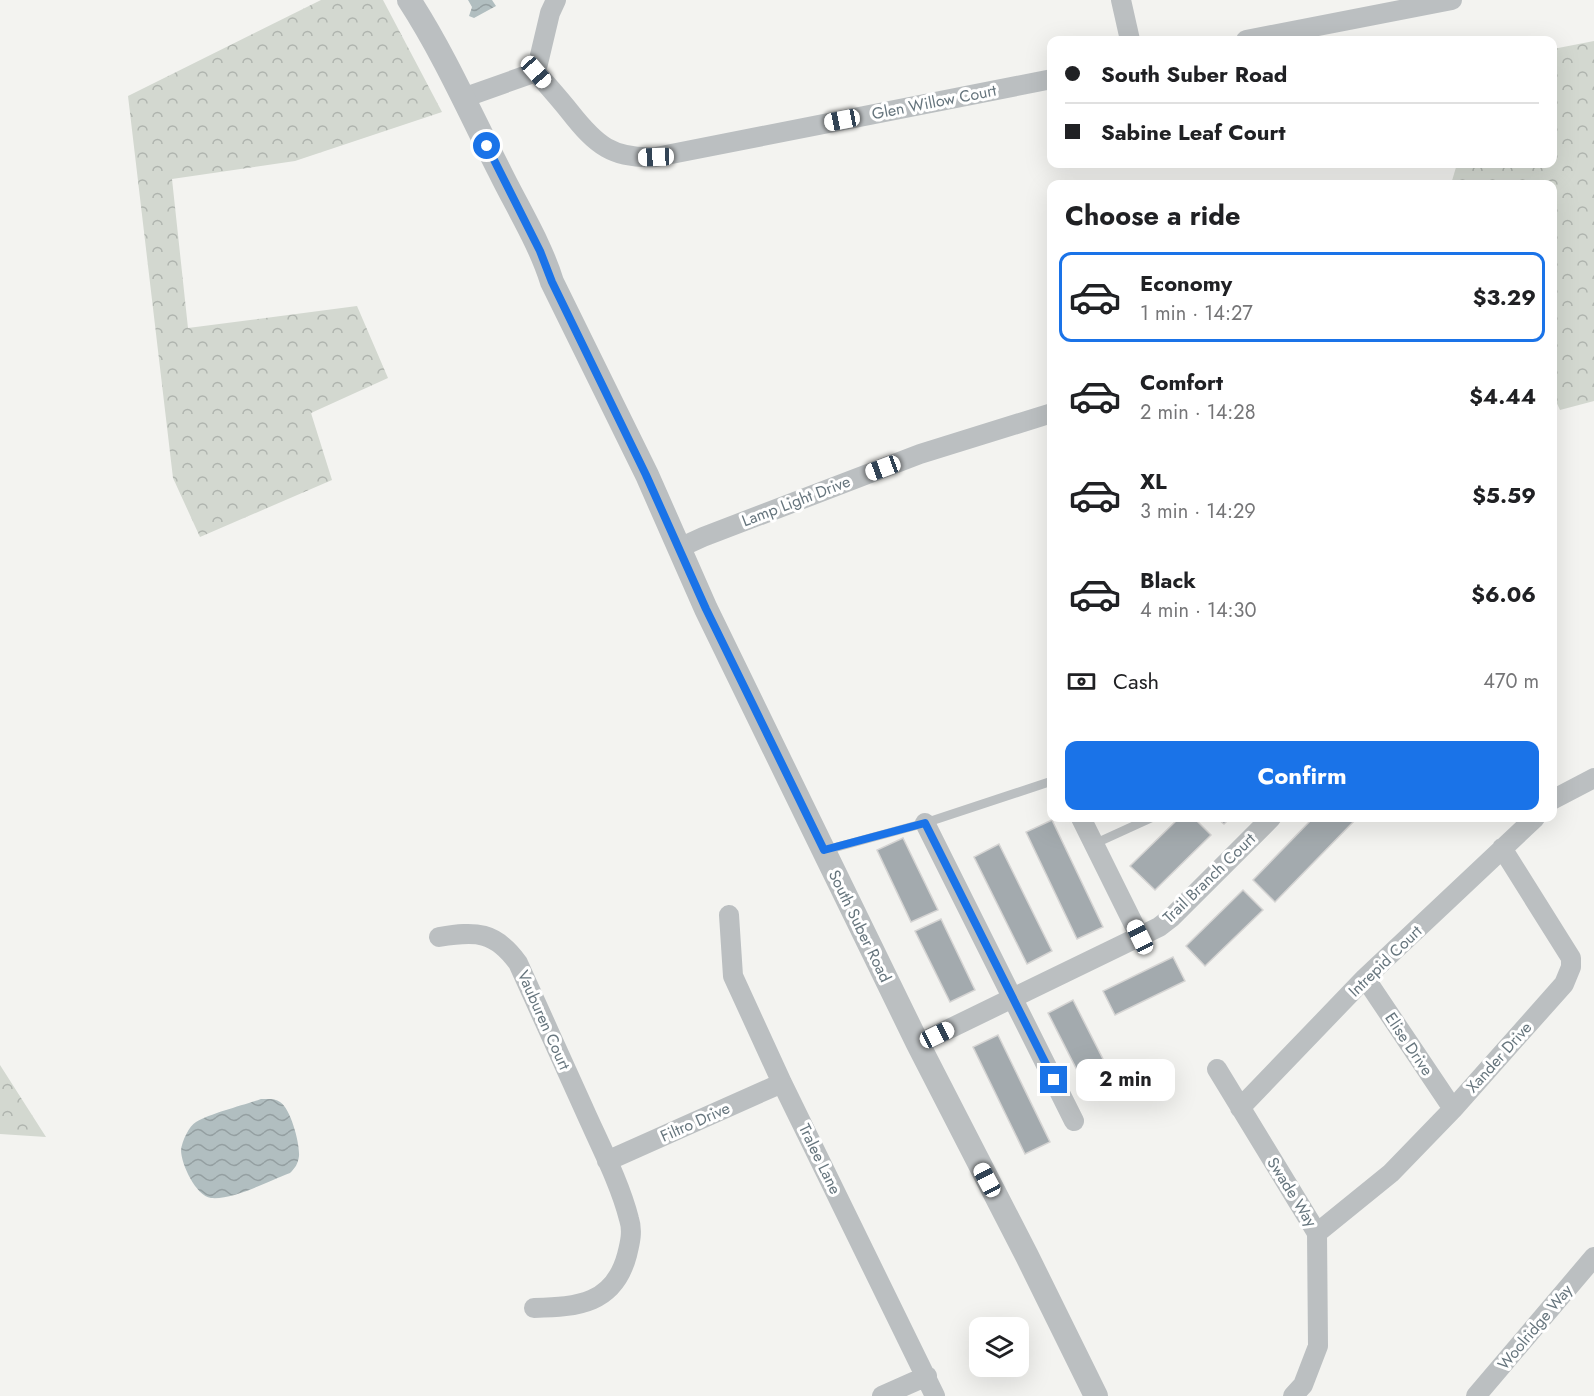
<!DOCTYPE html>
<html lang="en">
<head>
<meta charset="utf-8">
<style>
	body { margin:0; font-family:Jost,sans-serif; background:#f6f6f6; color:#202124; height:100vh; display:flex; flex-direction:column; font-size:22px; white-space:nowrap }
	* { box-sizing:border-box; margin:0 }
	p { font-size:20px; color:#757577 }
	.icon { flex:none; width:33px; height:33px; fill:none; stroke:currentColor; stroke-width:2; stroke-linecap:round; stroke-linejoin:round }
	.map { position:relative; flex:1; overflow:hidden }
	.panel { position:absolute; left:1047px; top:180px; width:510px; height:642px; display:flex; flex-direction:column; background:#fff; border-radius:12px; box-shadow:0 6px 24px #0002 }
	.panel>* { flex:none }
	.top-card { position:absolute; left:1047px; top:36px; width:510px; height:132px; border-radius:12px; box-shadow:0 6px 24px #0002; display:grid; align-content:center; height:132px; padding:0 18px; background:#fff }
	.fabs { position:absolute; left:969px; top:1317px; display:grid; gap:12px }
	.fabs a { display:grid; place-items:center; width:60px; height:60px; border-radius:12px; background:#fff; box-shadow:0 6px 24px #0002; font-size:30px }
	.end { position:absolute; width:27px; height:27px; margin:-14px; border:8px solid #1a73e8; background:#fff; box-shadow:0 0 0 3px #fff }
	.from { border-radius:50% }
	.bubble { position:absolute; height:42px; border-radius:12px; background:#fff; box-shadow:0 6px 24px #0002; font-size:20px; font-weight:700; line-height:42px; text-align:center }
	.car { position:absolute; width:18px; height:36px; margin:-18px -9px; border-radius:8px; box-shadow:0 0 4px 2px #0007; background:linear-gradient(#fff 24%,#345 0 40%,#fff 0 76%,#345 0 86%,#fff 0) }
	.top-card b { display:flex; align-items:center; gap:21px; height:57px; font-size:22px }
	.top-card b+b { border-top:2px solid #e0e0e0 }
	.top-card i { width:15px; height:15px; background:#202124 }
	ul { padding:0; list-style:none }
	li { display:flex; align-items:center; gap:18px; height:90px; margin:0 12px 9px; padding:0 6px; border:3px solid transparent; border-radius:12px }
	li div { flex:1 }
	li b { display:block; font-size:22px }
	li em { font-style:normal; font-weight:700 }
	li.current { border-color:#1a73e8 }
	li>.icon { width:54px; height:54px; stroke-width:1.5 }
	h2 { padding:0 18px; font-size:27px; line-height:72px }
	.pay { display:flex; align-items:center; gap:15px; height:66px; padding:0 18px; font-size:22px }
	.pay p { margin-inline-start:auto }
	.button { display:flex; gap:12px; margin-top:auto; padding:12px 18px }
	.button a { flex:1; height:69px; border-radius:12px; background:#1a73e8; color:#fff; font-size:24px; font-weight:700; line-height:69px; text-align:center }
	.map>svg:first-child { display:block }
	.forest { fill:url(#forest-crowns) }
	.water { fill:url(#water-waves) }
	.building { fill:#a3aaae; stroke:#d5d4d3; stroke-width:1.5 }
	.lines { fill:none; stroke-linecap:round; stroke-linejoin:round }
	.service { stroke:#bbbfc1; stroke-width:9 }
	.minor { stroke:#bbbfc1; stroke-width:20 }
	.tertiary { stroke:#bbbfc1; stroke-width:24 }
	.route { stroke:#1a73e8; stroke-width:8 }
	.labels { text-anchor:middle; dominant-baseline:central; stroke-width:6; stroke-linejoin:round; paint-order:stroke }
	.street-label { font-size:16px; fill:#66757d; stroke:#fff }
</style>
</head>
<body>
<div class="map">
<svg width="1594" height="1396" viewBox="0 0 1594 1396">
	<defs>
		<pattern id="forest-crowns" width="20" height="18" patternUnits="userSpaceOnUse" patternTransform="scale(1.5)"><rect width="20" height="18" fill="#d3d8d0"/><path d="M2 6a3 3 0 1 1 6 0M12 15a3 3 0 1 1 6 0" fill="none" stroke="#afb4ae"/></pattern>
		<pattern id="water-waves" width="16" height="10" patternUnits="userSpaceOnUse" patternTransform="scale(1.5)"><rect width="16" height="10" fill="#b1bec0"/><path d="M0 5q4-4 8 0t8 0" fill="none" stroke="#949fa1"/></pattern>
	</defs>
	<rect width="100%" height="100%" fill="#f3f3f0"/>
	<!-- forest -->
	<path class="forest" d="M321,0H383L442,112L295,161L172,179L188,328L357,306L388,378L311,413L332,480L200,537L173,478L128,96Z
		M1594,41V401L1560,410L1552,393V184H1451L1457,164H1552L1553,49Z
		M0,1065L46,1137L0,1134Z"/>
	<!-- water -->
	<path class="water" d="M468,0H492L496,6L474,18L469,16L472,7Z
		M261,1099C268,1099 275,1098 280,1102C291,1109 300,1144 299,1156C298,1164 295,1168 290,1173C268,1181 234,1200 211,1198C196,1196 181,1164 181,1150C182,1141 189,1126 196,1122C211,1113 244,1105 261,1099Z"/>
	<!-- building -->
	<path class="building" d="M1179,818H1194L1211,835L1155,890L1130,866Z
		M1217,818H1230L1224,824Z
		M1313,818H1357L1275,902L1253,880Z
		M1052,820L1103,927L1077,939L1026,832Z
		M903,838L938,910L911,922L877,850Z
		M999,844L1052,951L1027,964L974,857Z
		M1243,890L1263,910L1205,966L1186,946Z
		M941,919L975,990L950,1002L915,931Z
		M1173,957L1185,981L1115,1015L1103,991Z
		M1073,1000L1108,1069L1083,1082L1048,1013Z
		M998,1035L1050,1142L1025,1154L973,1047Z"/>
	<g class="lines">
		<!-- service -->
		<path class="service" d="M1094,844L1151,818
			M826,850L925,823L1052,781"/>
		<!-- minor -->
		<path class="minor" d="M1121,0L1130,40
			M1246,40L1452,0
			M536,72L550,13L556,0
			M463,98L536,72C547,85 559,98 570,112C596,145 612,159 656,157L1052,79
			M679,548L703,537L920,454L1052,413
			M1552,800L1594,778
			M1081,818L1140,937
			M925,823L1074,1121
			M729,915L733,976L782,1083L935,1396
			M439,937C476,931 495,931 518,963C540,1012 562,1060 584,1109C599,1143 620,1183 629,1219C633,1231 630,1243 627,1255C614,1304 578,1307 534,1308
			M1365,978L1453,1109
			M918,1044L1159,927L1172,917L1271,818
			M1217,1069L1317,1233L1318,1346L1303,1385L1293,1396
			M1240,1108L1365,978L1535,818
			M607,1161L782,1083
			M1317,1233L1391,1173L1453,1109L1564,984L1571,967V958L1502,848
			M882,1396L927,1376
			M1476,1396L1594,1257"/>
		<!-- tertiary -->
		<path class="tertiary" d="M409,0C444,54 470,113 499,170C517,207 540,243 552,282L647,475L706,609L918,1044L1027,1256L1096,1396"/>
	</g>
	<g class="lines">
		<!-- route -->
		<path class="route" d="M487,146L540,251L552,282L646,475L706,609L824,850L925,823L1054,1080"/>
	</g>
	<g class="labels">
		<!-- street labels -->
		<g class="street-label">
			<text transform="translate(934 102) rotate(-11)">Glen Willow Court</text>
			<text transform="translate(796 501) rotate(-21)">Lamp Light Drive</text>
			<text transform="translate(1209 878) rotate(-44)">Trail Branch Court</text>
			<text transform="translate(860 926) rotate(64)">South Suber Road</text>
			<text transform="translate(1385 961) rotate(-44)">Intrepid Court</text>
			<text transform="translate(544 1020) rotate(66)">Vauburen Court</text>
			<text transform="translate(1409 1044) rotate(56)">Elise Drive</text>
			<text transform="translate(1499 1057) rotate(-48)">Xander Drive</text>
			<text transform="translate(695 1122) rotate(-24)">Filtro Drive</text>
			<text transform="translate(820 1159) rotate(64)">Tralee Lane</text>
			<text transform="translate(1292 1192) rotate(58)">Swade Way</text>
			<text transform="translate(1535 1327) rotate(-50)">Woolridge Way</text>
		</g>
	</g>
</svg>
<div class="fabs">
<a><svg class="icon" aria-label="layers" viewBox="0 0 24 24"><path d="M12 4l9 5-9 5-9-5zM3 14l9 5 9-5"/></svg></a>
</div>
<i class="end from" style="left:487px;top:146px"></i>
<i class="end" style="left:1054px;top:1080px"></i>
<div class="bubble" style="left:1076px;top:1059px;width:99px">2 min</div>
<i class="car" style="left:536px;top:72px;rotate:139deg"></i>
<i class="car" style="left:842px;top:120px;rotate:259deg"></i>
<i class="car" style="left:656px;top:157px;rotate:268deg"></i>
<i class="car" style="left:883px;top:468px;rotate:250deg"></i>
<i class="car" style="left:1140px;top:937px;rotate:334deg"></i>
<i class="car" style="left:937px;top:1035px;rotate:64deg"></i>
<i class="car" style="left:987px;top:1180px;rotate:332deg"></i>
<div class="top-card">
<b><i class="from"></i>South Suber Road</b>
<b><i></i>Sabine Leaf Court</b>
</div>
<section class="panel">
<h2>Choose a ride</h2>
<ul>
<li class="current"><svg class="icon" aria-label="car" viewBox="0 0 24 24"><path d="M5 17H2v-5l4-1 3-4h7l3 4 3 1v5h-3M9 17h6M6 11h13"/><circle cx="7" cy="17" r="2"/><circle cx="17" cy="17" r="2"/></svg><div><b>Economy</b><p>1 min · 14:27</p></div><em>$3.29</em></li>
<li><svg class="icon" aria-label="car" viewBox="0 0 24 24"><path d="M5 17H2v-5l4-1 3-4h7l3 4 3 1v5h-3M9 17h6M6 11h13"/><circle cx="7" cy="17" r="2"/><circle cx="17" cy="17" r="2"/></svg><div><b>Comfort</b><p>2 min · 14:28</p></div><em>$4.44</em></li>
<li><svg class="icon" aria-label="car" viewBox="0 0 24 24"><path d="M5 17H2v-5l4-1 3-4h7l3 4 3 1v5h-3M9 17h6M6 11h13"/><circle cx="7" cy="17" r="2"/><circle cx="17" cy="17" r="2"/></svg><div><b>XL</b><p>3 min · 14:29</p></div><em>$5.59</em></li>
<li><svg class="icon" aria-label="car" viewBox="0 0 24 24"><path d="M5 17H2v-5l4-1 3-4h7l3 4 3 1v5h-3M9 17h6M6 11h13"/><circle cx="7" cy="17" r="2"/><circle cx="17" cy="17" r="2"/></svg><div><b>Black</b><p>4 min · 14:30</p></div><em>$6.06</em></li>
</ul>
<div class="pay"><svg class="icon" aria-label="cash" viewBox="0 0 24 24"><path d="M3 7h18v10H3z"/><circle cx="12" cy="12" r="2"/></svg>Cash<p>470 m</p></div>
<div class="button"><a>Confirm</a></div>
</section>
</div>
</body>
</html>
